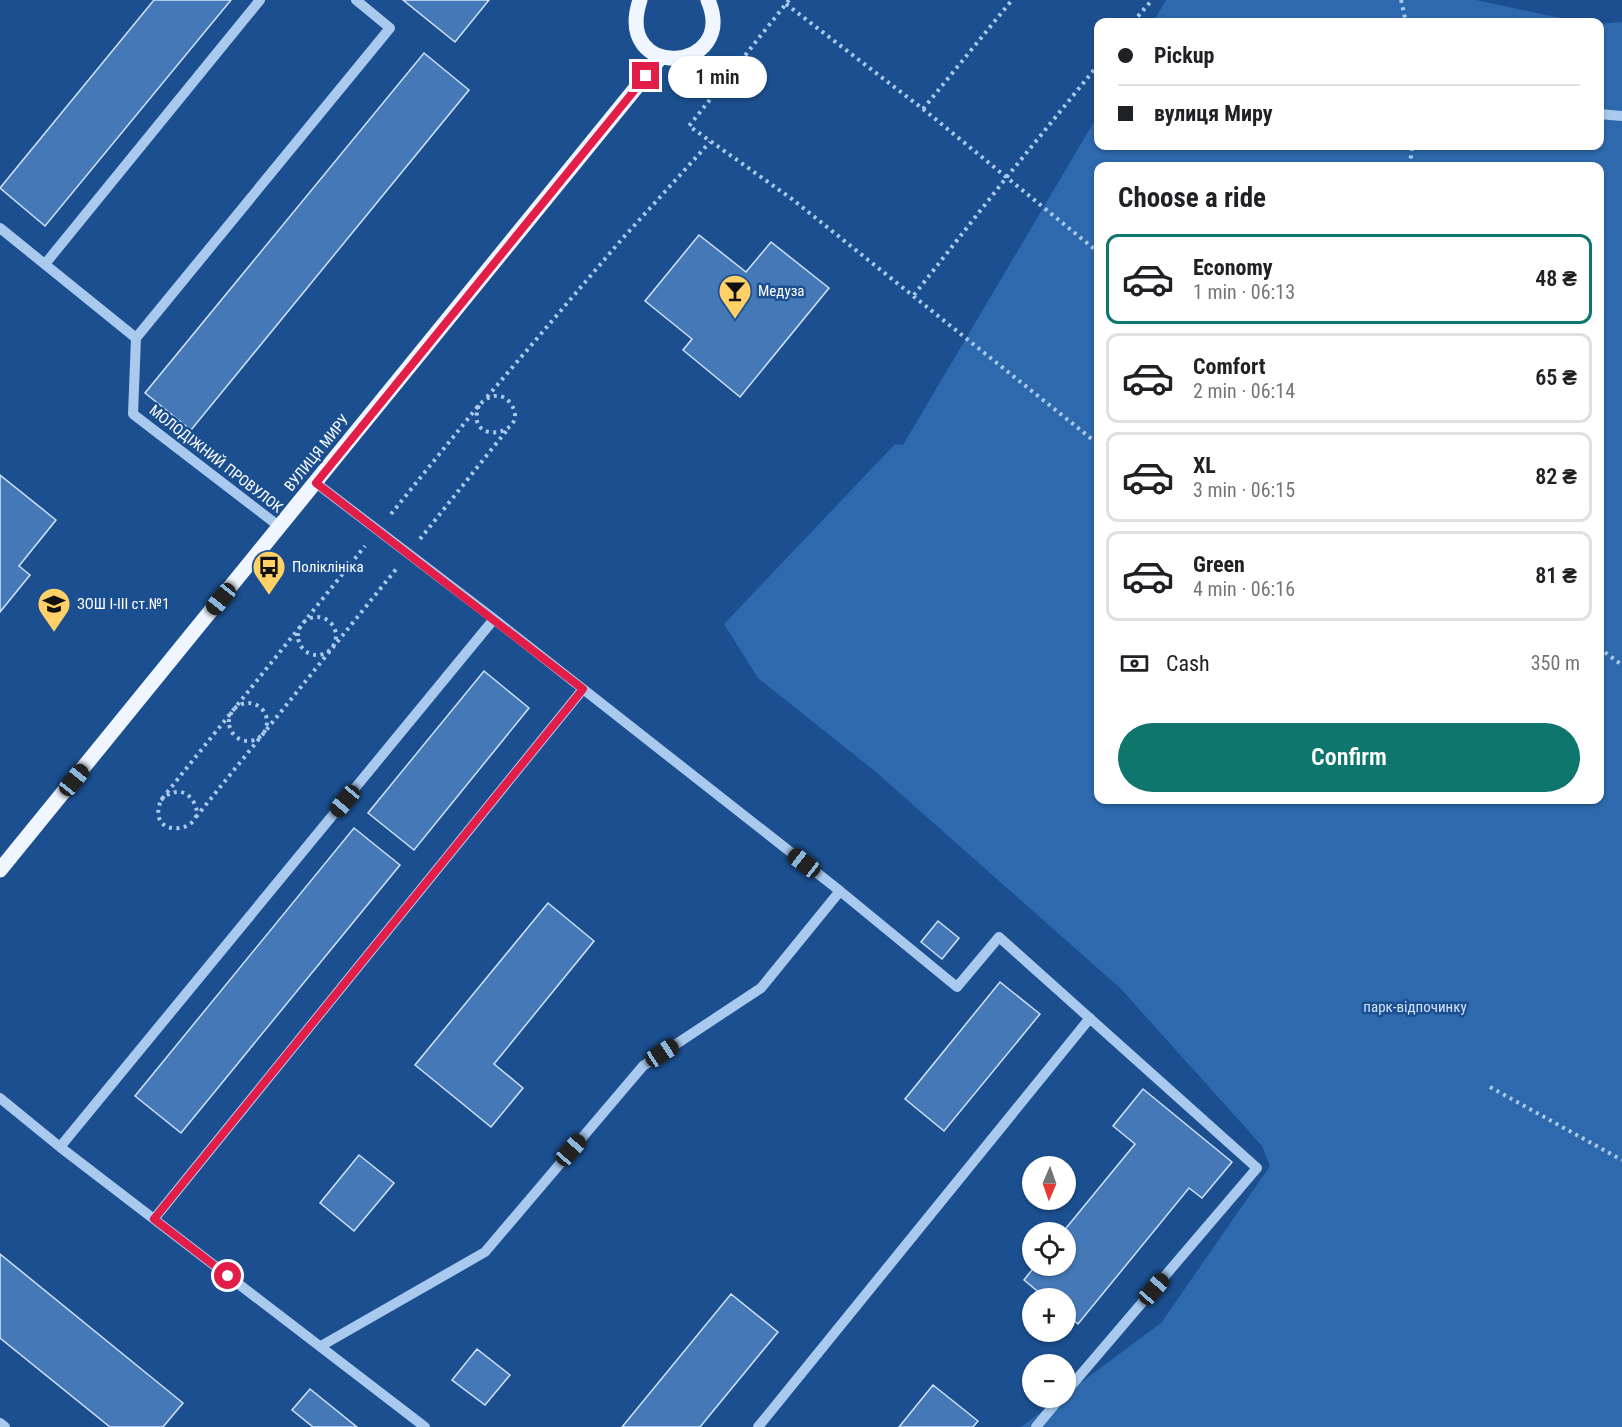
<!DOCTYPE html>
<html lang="en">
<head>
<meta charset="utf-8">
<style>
	body { margin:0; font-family:"Roboto Condensed",sans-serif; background:#f6f6f6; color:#202124; height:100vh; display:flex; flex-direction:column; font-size:22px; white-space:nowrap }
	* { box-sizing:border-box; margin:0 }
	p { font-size:20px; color:#757577 }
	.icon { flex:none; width:33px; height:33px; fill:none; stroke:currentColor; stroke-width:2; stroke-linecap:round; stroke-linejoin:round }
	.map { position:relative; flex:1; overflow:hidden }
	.side { position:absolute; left:1094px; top:162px; width:510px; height:642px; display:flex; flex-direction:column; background:#fff; border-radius:12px; box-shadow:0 2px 4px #0004 }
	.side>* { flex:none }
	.hud { position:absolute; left:1094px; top:18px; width:510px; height:132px; border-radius:12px; box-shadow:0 2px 4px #0004; display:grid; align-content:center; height:132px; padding:0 24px; background:#fff }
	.needle { width:39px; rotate:182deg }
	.tools { position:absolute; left:1022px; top:1156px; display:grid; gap:12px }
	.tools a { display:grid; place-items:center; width:54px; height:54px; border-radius:50%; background:#fff; box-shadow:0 2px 4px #0004; font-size:30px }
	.end { position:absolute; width:27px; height:27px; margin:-14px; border:8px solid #e11d48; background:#fff; box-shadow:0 0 0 3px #fff }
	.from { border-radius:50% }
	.bubble { position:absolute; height:42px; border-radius:21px; background:#fff; box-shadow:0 2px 4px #0004; font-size:20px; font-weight:600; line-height:42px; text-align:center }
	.car { position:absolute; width:18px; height:36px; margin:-18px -9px; border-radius:8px; box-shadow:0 0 4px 2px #0007; background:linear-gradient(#222 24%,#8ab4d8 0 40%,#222 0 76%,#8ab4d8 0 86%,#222 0) }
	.hud b { display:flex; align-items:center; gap:21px; height:57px; font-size:22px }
	.hud b+b { border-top:2px solid #e0e0e0 }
	.hud i { width:15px; height:15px; background:#202124 }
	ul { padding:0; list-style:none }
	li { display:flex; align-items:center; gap:18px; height:90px; margin:0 12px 9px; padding:0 12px; border:3px solid #e0e0e0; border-radius:12px }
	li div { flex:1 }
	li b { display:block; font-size:22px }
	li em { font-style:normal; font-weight:600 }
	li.current { border-color:#0f766e }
	li>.icon { width:54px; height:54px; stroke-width:1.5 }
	h2 { padding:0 24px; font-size:27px; line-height:72px }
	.pay { display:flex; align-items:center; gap:15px; height:66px; padding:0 24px; font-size:22px }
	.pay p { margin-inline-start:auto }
	.action { display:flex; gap:12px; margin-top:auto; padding:12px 24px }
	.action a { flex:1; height:69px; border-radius:36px; background:#0f766e; color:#fff; font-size:24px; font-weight:600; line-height:69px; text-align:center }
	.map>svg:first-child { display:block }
	.green { fill:#2e69ad; fill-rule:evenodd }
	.building { fill:#4478b7; stroke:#cfe3fa; stroke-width:1.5 }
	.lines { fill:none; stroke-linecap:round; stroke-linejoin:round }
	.path { stroke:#a9c9ee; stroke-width:4; stroke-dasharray:3 4.5; stroke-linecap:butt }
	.minor { stroke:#a9c9ee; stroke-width:10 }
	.major { stroke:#f0f6ff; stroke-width:15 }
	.route { stroke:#e11d48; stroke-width:8 }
	.labels { text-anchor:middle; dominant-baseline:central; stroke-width:5; stroke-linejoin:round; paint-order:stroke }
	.poi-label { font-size:15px; fill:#fff; stroke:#1b4f8f; text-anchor:start }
	.street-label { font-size:15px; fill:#fff; stroke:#1b4f8f }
	.park-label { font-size:15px; fill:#cfe3fa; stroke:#1b4f8f }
</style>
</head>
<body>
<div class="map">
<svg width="1622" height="1427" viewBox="0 0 1622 1427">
	<rect width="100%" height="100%" fill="#1b4f8f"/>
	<!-- green -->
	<path class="green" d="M1166,0H1476L1579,22H1153Z
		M1622,22V1427H1021L1161,1323L1270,1166L1262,1146L1121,989L876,772L758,678L724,624L895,444L903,445L1098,115V146H1599V24ZM1098,166H1599V800H1098Z"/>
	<!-- building -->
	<path class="building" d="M154,0H231L45,226L0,188Z
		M403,0H489L455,42Z
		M424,53L469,90L191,430L145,393Z
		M699,235L746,272L771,242L829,288L740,397L683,350L692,339L645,301Z
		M0,475L56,520L19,566L30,575L0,612Z
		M484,671L529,708L414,850L368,813Z
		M354,828L400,865L181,1133L135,1096Z
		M548,903L594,941L494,1064L523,1088L491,1127L415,1065Z
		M938,921L959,938L942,959L921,942Z
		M1000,982L1040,1014L944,1131L905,1099Z
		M1143,1089L1232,1162L1202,1198L1189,1188L1078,1324L1065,1313V1299H1047L1024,1280L1035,1266H1065V1233H1062L1135,1144L1113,1126Z
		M359,1155L394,1183L354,1231L320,1203Z
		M0,1254L183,1403L163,1427H110L0,1338Z
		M731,1294L778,1332L700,1427H622Z
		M477,1349L510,1375L485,1405L452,1380Z
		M933,1385L978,1421L973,1427H899Z
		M310,1389L357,1427H313L292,1410Z"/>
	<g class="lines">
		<!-- path -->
		<path class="path" d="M789,0L689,126L792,199L1098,444
			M1401,0L1406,22
			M786,4L923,109L1098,252
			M1133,22L1152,0
			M923,109L1012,0
			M1410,166L1412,146
			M914,295L1006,178L1098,65
			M487,397L622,239L710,142
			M391,514L479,405C489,395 502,391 511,404C532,435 463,448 479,405
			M420,539L507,430
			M298 636a19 19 0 1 1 38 0a19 19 0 1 1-38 0Z
			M1599,648L1622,665
			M229 722a19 19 0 1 1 38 0a19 19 0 1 1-38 0Z
			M161,800C171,790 185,788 193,801C213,832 144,843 161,800L365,546
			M196,817L397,568
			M1490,1087L1622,1160"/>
		<!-- minor -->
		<path class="minor" d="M1599,114L1622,116
			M0,228L136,338L133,414L280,527
			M45,264L260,0
			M136,338L390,28L356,0
			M316,483L494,619L840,891L761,988L643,1066L485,1252L321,1346
			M840,891L957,987L999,937L1257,1168L1065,1393
			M0,1098L60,1147L425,1427
			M60,1147L494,619
			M154,1219L583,689
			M0,1423L5,1427
			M758,1427L1090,1018
			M1036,1427L1060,1398"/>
		<!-- major -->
		<path class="major" d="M640,0C613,82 739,73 708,0
			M0,870L661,57"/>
	</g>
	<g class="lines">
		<!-- route -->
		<path class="route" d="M228,1276L154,1219L583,689L316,483L646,76"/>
	</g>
	<!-- icons -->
	<defs>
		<g id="bar-pin" transform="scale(1.725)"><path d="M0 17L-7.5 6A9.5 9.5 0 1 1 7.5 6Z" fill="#ffd166" stroke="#1b4f8f"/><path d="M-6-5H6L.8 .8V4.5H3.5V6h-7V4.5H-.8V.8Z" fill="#111"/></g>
		<g id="bus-pin" transform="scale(1.725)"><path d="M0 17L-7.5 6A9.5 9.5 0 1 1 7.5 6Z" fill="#ffd166" stroke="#1b4f8f"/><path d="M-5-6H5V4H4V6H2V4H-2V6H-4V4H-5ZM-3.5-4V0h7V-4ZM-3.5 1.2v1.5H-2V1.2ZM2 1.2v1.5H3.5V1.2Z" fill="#111"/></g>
		<g id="school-pin" transform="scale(1.725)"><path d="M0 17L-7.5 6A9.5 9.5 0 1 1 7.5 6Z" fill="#ffd166" stroke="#1b4f8f"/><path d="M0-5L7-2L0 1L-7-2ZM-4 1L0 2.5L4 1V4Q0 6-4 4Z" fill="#111"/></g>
	</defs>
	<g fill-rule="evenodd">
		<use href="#bar-pin" x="735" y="291"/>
		<use href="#bus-pin" x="269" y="567"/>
		<use href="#school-pin" x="54" y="604"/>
	</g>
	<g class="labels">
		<!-- poi labels -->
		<g class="poi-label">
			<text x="758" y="291">Медуза</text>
			<text x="292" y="567">Поліклініка</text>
			<text x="77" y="604">ЗОШ I-III ст.№1</text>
		</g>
		<!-- street labels -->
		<g class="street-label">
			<text transform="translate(317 453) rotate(-51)">ВУЛИЦЯ МИРУ</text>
			<text transform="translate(216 459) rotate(38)">МОЛОДІЖНИЙ ПРОВУЛОК</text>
		</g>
		<!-- park labels -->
		<g class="park-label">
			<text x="1415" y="1007">парк-відпочинку</text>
		</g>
	</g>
</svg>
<div class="tools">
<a><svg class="needle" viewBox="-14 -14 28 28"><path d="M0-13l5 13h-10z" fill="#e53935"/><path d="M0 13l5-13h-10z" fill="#757577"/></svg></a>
<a><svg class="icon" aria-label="locate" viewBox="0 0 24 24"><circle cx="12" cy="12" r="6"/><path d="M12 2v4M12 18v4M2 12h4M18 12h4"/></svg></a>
<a>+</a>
<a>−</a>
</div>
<i class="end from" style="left:228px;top:1276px"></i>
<i class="end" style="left:646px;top:76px"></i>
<div class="bubble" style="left:668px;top:56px;width:99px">1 min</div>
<i class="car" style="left:221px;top:599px;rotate:219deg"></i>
<i class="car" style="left:74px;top:780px;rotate:39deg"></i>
<i class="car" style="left:345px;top:801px;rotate:220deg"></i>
<i class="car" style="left:804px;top:863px;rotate:308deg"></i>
<i class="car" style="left:662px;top:1053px;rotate:57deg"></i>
<i class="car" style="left:571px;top:1150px;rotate:41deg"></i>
<i class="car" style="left:1154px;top:1289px;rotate:41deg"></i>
<div class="hud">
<b><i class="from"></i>Pickup</b>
<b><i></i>вулиця Миру</b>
</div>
<section class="side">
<h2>Choose a ride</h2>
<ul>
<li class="current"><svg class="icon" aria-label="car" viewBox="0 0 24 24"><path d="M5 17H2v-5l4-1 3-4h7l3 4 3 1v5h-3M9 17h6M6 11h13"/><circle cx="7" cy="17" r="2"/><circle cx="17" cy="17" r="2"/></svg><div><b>Economy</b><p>1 min · 06:13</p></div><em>48 ₴</em></li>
<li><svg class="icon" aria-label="car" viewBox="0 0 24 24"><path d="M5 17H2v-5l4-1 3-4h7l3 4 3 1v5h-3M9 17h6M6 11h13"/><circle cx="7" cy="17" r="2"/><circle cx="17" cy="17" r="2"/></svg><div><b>Comfort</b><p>2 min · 06:14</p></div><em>65 ₴</em></li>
<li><svg class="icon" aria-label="car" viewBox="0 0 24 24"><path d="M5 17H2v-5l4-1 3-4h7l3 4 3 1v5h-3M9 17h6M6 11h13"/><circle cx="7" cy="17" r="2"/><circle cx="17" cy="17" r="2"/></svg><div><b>XL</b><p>3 min · 06:15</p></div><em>82 ₴</em></li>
<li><svg class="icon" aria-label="car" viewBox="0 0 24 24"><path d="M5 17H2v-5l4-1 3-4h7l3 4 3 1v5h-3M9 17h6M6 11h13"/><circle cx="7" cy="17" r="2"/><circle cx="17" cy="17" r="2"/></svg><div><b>Green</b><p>4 min · 06:16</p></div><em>81 ₴</em></li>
</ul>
<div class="pay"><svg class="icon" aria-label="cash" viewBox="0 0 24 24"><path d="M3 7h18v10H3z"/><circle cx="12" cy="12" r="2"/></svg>Cash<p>350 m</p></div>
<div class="action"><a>Confirm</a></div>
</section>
</div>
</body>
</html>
